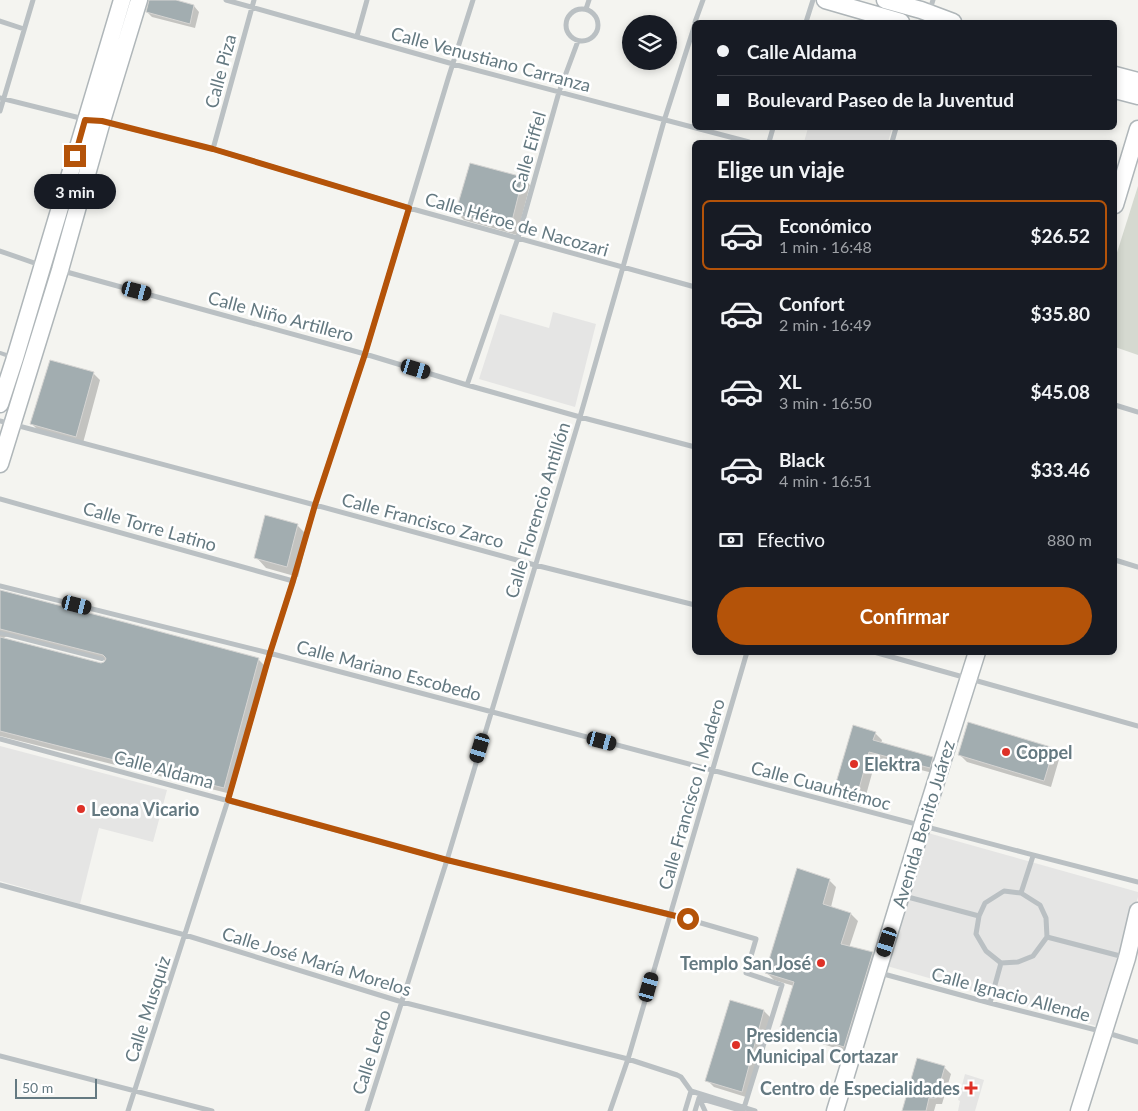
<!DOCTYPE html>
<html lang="es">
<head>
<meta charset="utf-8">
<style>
	body { margin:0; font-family:Lato,sans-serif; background:#20242c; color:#f1f3f6; height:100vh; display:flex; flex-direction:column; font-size:19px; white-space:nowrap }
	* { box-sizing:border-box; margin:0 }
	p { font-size:16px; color:#9ea1a6 }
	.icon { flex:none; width:28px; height:28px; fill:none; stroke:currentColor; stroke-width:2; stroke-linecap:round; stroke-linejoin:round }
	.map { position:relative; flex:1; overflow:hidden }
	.side { position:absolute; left:692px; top:140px; width:425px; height:515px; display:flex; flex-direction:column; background:#171b24; border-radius:8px; box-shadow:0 2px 8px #0003 }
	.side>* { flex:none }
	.guide { position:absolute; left:692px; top:20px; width:425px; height:110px; border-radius:8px; box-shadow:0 2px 8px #0003; display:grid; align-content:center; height:110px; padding:0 25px; background:#171b24 }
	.buttons { position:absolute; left:622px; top:15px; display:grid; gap:10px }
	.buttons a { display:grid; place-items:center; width:55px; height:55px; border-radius:50%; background:#171b24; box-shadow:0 2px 8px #0003; font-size:25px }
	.scale { position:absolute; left:15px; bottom:12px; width:82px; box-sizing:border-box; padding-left:5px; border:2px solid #647981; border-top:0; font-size:14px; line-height:18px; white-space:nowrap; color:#647981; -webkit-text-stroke:4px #fff; paint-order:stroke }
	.end { position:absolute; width:22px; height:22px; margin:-11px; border:6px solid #b45309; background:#fff; box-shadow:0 0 0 2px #fff }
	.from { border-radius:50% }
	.bubble { position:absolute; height:35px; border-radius:18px; background:#171b24; box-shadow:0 2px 8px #0003; font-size:16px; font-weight:700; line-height:35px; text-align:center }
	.car { position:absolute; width:15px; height:30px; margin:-15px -8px; border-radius:6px; box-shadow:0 0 4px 1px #0007; background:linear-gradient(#222 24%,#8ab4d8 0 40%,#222 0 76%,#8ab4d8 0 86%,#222 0) }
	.guide b { display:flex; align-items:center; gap:18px; height:48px; font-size:19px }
	.guide b+b { border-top:1px solid #363941 }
	.guide i { width:12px; height:12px; background:#f1f3f6 }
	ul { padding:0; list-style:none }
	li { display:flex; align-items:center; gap:15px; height:70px; margin:0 10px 8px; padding:0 15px; border:2px solid transparent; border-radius:8px }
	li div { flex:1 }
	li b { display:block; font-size:19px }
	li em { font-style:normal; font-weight:700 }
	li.on { border-color:#b45309 }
	li>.icon { width:45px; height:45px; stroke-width:1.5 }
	h2 { padding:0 25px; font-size:22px; line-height:60px }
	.pay { display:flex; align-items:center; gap:12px; height:55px; padding:0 25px; font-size:19px }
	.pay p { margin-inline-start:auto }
	.cta { display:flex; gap:10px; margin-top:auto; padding:10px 25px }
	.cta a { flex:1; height:58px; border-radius:30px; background:#b45309; color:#fff; font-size:20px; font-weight:700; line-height:58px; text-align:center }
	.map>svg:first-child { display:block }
	.built { fill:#e5e5e4 }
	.green { fill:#d5d9d0 }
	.shadow { fill:#0003; fill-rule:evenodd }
	.building { fill:#a2adb0; stroke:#d6d5d3 }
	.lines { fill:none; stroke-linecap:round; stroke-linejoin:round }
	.secondary-casing { stroke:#afb6b9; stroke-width:19 }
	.lane { stroke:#bac0c3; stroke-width:4 }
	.street { stroke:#bac0c3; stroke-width:5 }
	.secondary { stroke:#fff; stroke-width:16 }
	.route { stroke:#b45309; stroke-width:6 }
	.poi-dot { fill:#de3127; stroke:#fff; stroke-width:2 }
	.labels { text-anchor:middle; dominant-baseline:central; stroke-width:5; stroke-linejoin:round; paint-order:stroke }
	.street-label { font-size:18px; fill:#647981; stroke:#fff }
	.poi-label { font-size:18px; font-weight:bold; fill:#647981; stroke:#fff; text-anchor:start }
</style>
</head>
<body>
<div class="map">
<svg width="1138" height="1111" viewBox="0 0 1138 1111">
	<rect width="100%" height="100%" fill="#f4f4f0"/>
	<!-- built -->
	<path class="built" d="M808,128H892L888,142H804Z
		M553,312L596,324L575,407L479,379L500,314L549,328Z
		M0,746L167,790L153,842L99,828L80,904L0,881Z
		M928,833L1138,892V897L1100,1027L887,966Z
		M965,1074L984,1080L975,1111H958L960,1101L958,1100Z"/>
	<!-- green -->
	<path class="green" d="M1138,186V355L1115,347V259Z"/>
	<!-- shadow -->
	<path class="shadow" d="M151,0H171L194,6L199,12L195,28L152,17L147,12Z
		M471,165L523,178L530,185L517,235L464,220L457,213Z
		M93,373L100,380L83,443L38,430L31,423Z
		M266,517L298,526L308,536L298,577L266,568L256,557Z
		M0,592L259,660L266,667L231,794L0,736ZM9,636L107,661L101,664L3,639L5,637Z
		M875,733L882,740L881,744L933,758L940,765L937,774L876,759L863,806L842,800L835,793Z
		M1053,749L1060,756L1051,787L967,762L960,755Z
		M829,880L836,887L831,907L851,914L858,921L849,948L872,953L879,960L851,1053L788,1033L781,1026L794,986L774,980L767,973Z
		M731,1002L764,1011L771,1018L749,1098L714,1087L707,1080Z
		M944,1067L951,1074L942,1104H936L934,1111H903Z"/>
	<!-- building -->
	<path class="building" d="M149,0H176L194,5L190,24L146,12Z
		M470,163L523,177L510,229L455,214Z
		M50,360L94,372L76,437L30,424Z
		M265,515L298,524L287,567L254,558Z
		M0,590L124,622L259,658L224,788L0,731V637L101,663L104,662L106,659L105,657L103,655L0,629Z
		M968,722L1054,748L1044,781L958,755Z
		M853,725L876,732L873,740L933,757L930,768L869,752L856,800L833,793Z
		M797,868L830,879L823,904L851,913L841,944L873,952L844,1047L780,1027L794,982L765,973Z
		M730,1000L764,1010L742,1092L705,1081Z
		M917,1058L945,1066L936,1098H929L926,1111H902Z"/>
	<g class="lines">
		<!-- secondary casing -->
		<g class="secondary-casing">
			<path id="secondary" d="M825,0L901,22
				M885,0L921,10L953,22
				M1115,75L1138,81
				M1115,90L1138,96
				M1115,205L1138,129
				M0,404L15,358L122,0
				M0,464L60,270L102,121L139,0
				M835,1111L922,826L977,652
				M1079,1111L1127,958L1138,911"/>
		</g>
		<!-- lane -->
		<path class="lane" d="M0,353L12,357
			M0,633L102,659"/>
		<!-- street -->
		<path class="street" d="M226,0L453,64L749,142
			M566 25a16 16 0 1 1 32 0a16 16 0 1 1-32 0Z
			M586,9L589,0
			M0,21L24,29
			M695,22L703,0
			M806,22L813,0
			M926,22L933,0
			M357,36L367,0
			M0,98L84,119
			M0,111L33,0
			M105,122L213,149L409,208L695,287
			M769,142L773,128
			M892,142L896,128
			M213,149L254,0
			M0,251L40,265
			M63,271L365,354L467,385L580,417L695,447
			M467,385L518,238L559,92L578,41
			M1115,405L1138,412
			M0,421L315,505L535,565L695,605
			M0,499L293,581
			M1115,560L1138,567
			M0,586C90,608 180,630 269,653C560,727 848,808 1138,882
			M874,652L1138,726
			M0,739L447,860L670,914L756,939L746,973L782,985L744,1108
			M0,885L185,935L402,1002L628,1059L677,1075L681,1077L691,1091L755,1111
			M1004,891L1021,893L1040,905L1046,918L1047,937L1033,956L1018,962L1001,963L986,951L976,934L979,916L985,903Z
			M1021,893L1033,856
			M904,896L979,916
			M1047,937L1124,957
			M880,973L990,1003L1104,1032L1138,1042
			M990,1003L1001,963
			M0,1056L212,1111
			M699,1098L743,1111
			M128,1111L228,800L270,653L293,581L315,505L365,354L448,79L473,0
			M367,1111L447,860L580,417L623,267L664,121L695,24
			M610,1111L628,1059L747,652
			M685,1111L691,1091
			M695,1111L699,1098L705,1111"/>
		<!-- secondary -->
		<use href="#secondary" class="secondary"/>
	</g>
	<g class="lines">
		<!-- route -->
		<path class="route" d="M75,156L85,120L102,121L213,149L409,208L365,354L315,505L293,581L270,653L228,800L447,860L688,919"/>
	</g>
	<!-- markers -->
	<g class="poi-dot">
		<circle cx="1006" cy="752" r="5"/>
		<circle cx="854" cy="764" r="5"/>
		<circle cx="81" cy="809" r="5"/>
		<circle cx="821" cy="963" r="5"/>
		<circle cx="736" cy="1045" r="5"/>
		<path d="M968.5 1080.5h5v5h5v5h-5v5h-5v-5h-5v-5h5z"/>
	</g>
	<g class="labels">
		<!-- street labels -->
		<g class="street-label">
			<text transform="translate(491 59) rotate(15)">Calle Venustiano Carranza</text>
			<text transform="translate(220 71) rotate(-75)">Calle Piza</text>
			<text transform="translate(528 152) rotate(-74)">Calle Eiffel</text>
			<text transform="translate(517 224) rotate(16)">Calle Héroe de Nacozari</text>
			<text transform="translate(281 316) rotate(15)">Calle Niño Artillero</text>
			<text transform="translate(537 510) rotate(-73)">Calle Florencio Antillón</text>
			<text transform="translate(423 520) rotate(15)">Calle Francisco Zarco</text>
			<text transform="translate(150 526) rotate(16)">Calle Torre Latino</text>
			<text transform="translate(389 670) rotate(15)">Calle Mariano Escobedo</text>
			<text transform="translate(164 769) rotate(15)">Calle Aldama</text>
			<text transform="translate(821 785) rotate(15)">Calle Cuauhtémoc</text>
			<text transform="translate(691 794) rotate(-74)">Calle Francisco I. Madero</text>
			<text transform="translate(923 824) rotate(-73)">Avenida Benito Juárez</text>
			<text transform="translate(317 961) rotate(17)">Calle José María Morelos</text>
			<text transform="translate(1011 994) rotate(15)">Calle Ignacio Allende</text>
			<text transform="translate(147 1009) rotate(-72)">Calle Musquiz</text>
			<text transform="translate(371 1052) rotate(-72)">Calle Lerdo</text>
		</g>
		<!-- poi labels -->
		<g class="poi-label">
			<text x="1016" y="752">Coppel</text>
			<text x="864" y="764">Elektra</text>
			<text x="91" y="809">Leona Vicario</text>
			<text x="811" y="963" text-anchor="end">Templo San José</text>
			<text x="746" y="1035">Presidencia<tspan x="746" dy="21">Municipal Cortazar</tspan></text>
			<text x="960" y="1088" text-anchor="end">Centro de Especialidades</text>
		</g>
	</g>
</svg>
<div class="buttons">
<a><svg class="icon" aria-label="layers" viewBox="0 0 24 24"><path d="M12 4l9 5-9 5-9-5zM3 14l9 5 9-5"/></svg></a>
</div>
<div class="scale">50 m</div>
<i class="end from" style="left:688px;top:919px"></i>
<i class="end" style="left:75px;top:156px"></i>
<div class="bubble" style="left:34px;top:174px;width:82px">3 min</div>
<i class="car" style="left:137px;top:291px;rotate:105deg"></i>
<i class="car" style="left:416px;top:369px;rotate:107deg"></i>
<i class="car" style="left:77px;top:605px;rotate:104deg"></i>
<i class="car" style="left:602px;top:741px;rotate:105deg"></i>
<i class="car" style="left:480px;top:748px;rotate:197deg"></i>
<i class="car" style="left:887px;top:942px;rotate:198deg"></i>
<i class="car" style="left:649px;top:987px;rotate:16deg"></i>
<div class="guide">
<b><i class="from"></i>Calle Aldama</b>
<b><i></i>Boulevard Paseo de la Juventud</b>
</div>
<section class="side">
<h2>Elige un viaje</h2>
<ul>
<li class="on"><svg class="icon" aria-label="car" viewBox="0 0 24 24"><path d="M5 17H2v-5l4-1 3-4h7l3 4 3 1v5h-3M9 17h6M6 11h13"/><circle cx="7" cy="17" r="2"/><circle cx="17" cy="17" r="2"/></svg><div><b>Económico</b><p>1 min · 16:48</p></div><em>$26.52</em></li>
<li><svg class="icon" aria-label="car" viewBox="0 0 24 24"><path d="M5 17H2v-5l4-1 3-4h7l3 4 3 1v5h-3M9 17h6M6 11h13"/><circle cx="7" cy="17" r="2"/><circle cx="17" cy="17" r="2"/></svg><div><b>Confort</b><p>2 min · 16:49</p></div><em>$35.80</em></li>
<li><svg class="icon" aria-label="car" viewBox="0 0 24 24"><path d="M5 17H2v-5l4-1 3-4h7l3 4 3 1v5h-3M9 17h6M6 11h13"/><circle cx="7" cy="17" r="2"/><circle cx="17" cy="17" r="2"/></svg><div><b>XL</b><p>3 min · 16:50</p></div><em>$45.08</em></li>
<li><svg class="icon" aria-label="car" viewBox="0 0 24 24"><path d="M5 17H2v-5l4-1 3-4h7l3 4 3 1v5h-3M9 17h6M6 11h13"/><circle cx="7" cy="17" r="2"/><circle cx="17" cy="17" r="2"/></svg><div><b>Black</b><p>4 min · 16:51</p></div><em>$33.46</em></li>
</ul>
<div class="pay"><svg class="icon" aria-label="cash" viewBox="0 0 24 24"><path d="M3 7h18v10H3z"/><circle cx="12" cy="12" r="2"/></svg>Efectivo<p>880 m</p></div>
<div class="cta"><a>Confirmar</a></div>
</section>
</div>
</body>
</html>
